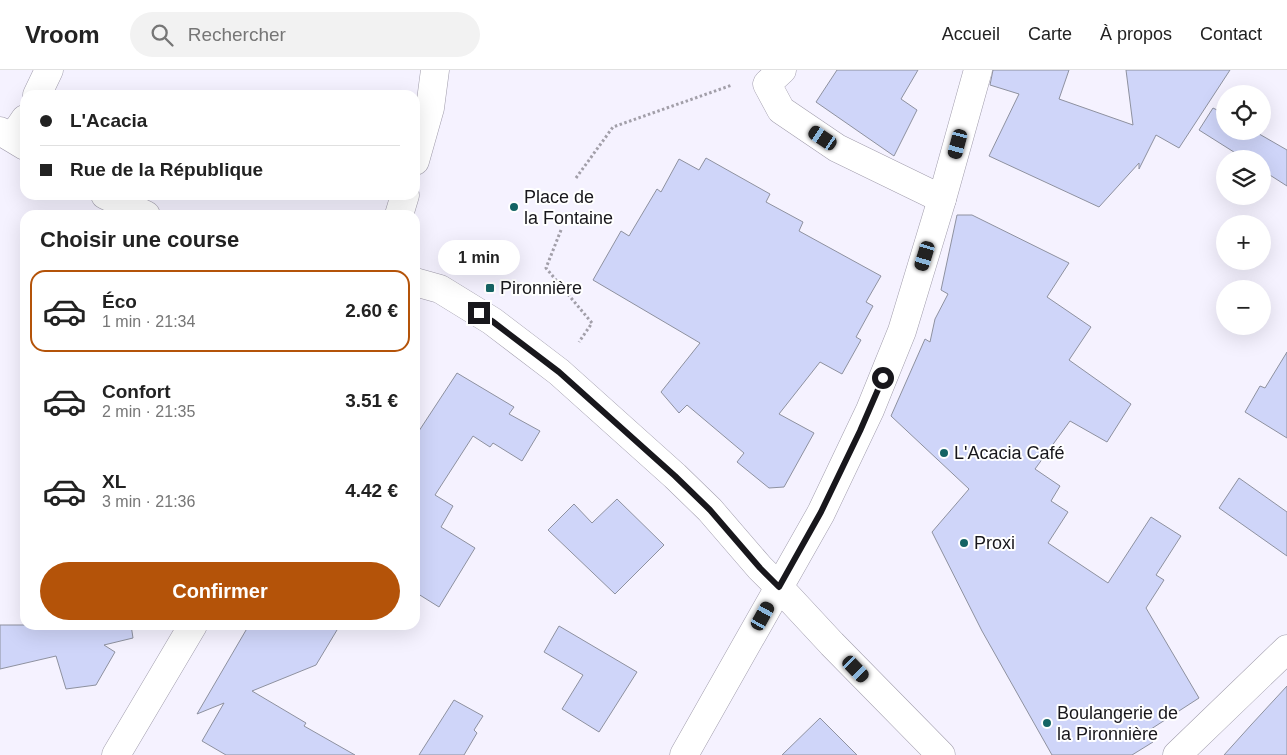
<!DOCTYPE html>
<html lang="fr">
<head>
<meta charset="utf-8">
<style>
	body { margin:0; font-family:Helvetica,sans-serif; background:#f2f2f2; color:#222; height:100vh; display:flex; flex-direction:column; font-size:19px; white-space:nowrap }
	* { box-sizing:border-box; margin:0 }
	p { font-size:16px; color:#767676 }
	.icon { flex:none; width:28px; height:28px; fill:none; stroke:currentColor; stroke-width:2; stroke-linecap:round; stroke-linejoin:round }
	.map { position:relative; flex:1; overflow:hidden }
	.details { position:absolute; left:20px; top:140px; width:400px; height:420px; display:flex; flex-direction:column; background:#fff; border-radius:15px; box-shadow:0 5px 20px #0002 }
	.details>* { flex:none }
	.hud { position:absolute; left:20px; top:20px; width:400px; height:110px; border-radius:15px; box-shadow:0 5px 20px #0002; display:grid; align-content:center; height:110px; padding:0 20px; background:#fff }
	.buttons { position:absolute; left:1216px; top:15px; display:grid; gap:10px }
	.buttons a { display:grid; place-items:center; width:55px; height:55px; border-radius:50%; background:#fff; box-shadow:0 5px 20px #0002; font-size:25px }
	.end { position:absolute; width:22px; height:22px; margin:-11px; border:6px solid #18171c; background:#fff; box-shadow:0 0 0 2px #fff }
	.from { border-radius:50% }
	.bubble { position:absolute; height:35px; border-radius:18px; background:#fff; box-shadow:0 5px 20px #0002; font-size:16px; font-weight:800; line-height:35px; text-align:center }
	.car { position:absolute; width:15px; height:30px; margin:-15px -8px; border-radius:6px; box-shadow:0 0 4px 1px #0007; background:linear-gradient(#222 24%,#8ab4d8 0 40%,#222 0 76%,#8ab4d8 0 86%,#222 0) }
	.hud b { display:flex; align-items:center; gap:18px; height:48px; font-size:19px }
	.hud b+b { border-top:1px solid #e0e0e0 }
	.hud i { width:12px; height:12px; background:#222 }
	ul { padding:0; list-style:none }
	li { display:flex; align-items:center; gap:15px; height:82px; margin:0 10px 8px; padding:0 10px; border:2px solid transparent; border-radius:15px }
	li div { flex:1 }
	li b { display:block; font-size:19px }
	li em { font-style:normal; font-weight:800 }
	li.active { border-color:#b45309 }
	li>.icon { width:45px; height:45px; stroke-width:1.5 }
	h2 { padding:0 20px; font-size:22px; line-height:60px }
	.primary-button { display:flex; gap:10px; margin-top:auto; padding:10px 20px }
	.primary-button a { flex:1; height:58px; border-radius:30px; background:#b45309; color:#fff; font-size:20px; font-weight:800; line-height:58px; text-align:center }
	header { display:flex; align-items:center; gap:30px; box-sizing:border-box; height:70px; padding:0 25px; background:#fff; border-bottom:1px solid #e0e0e0 }
	header strong { font-size:24px }
	nav { display:flex; gap:28px; margin-inline-start:auto; font-size:18px }
	.search { width:350px; height:45px; background:#f2f2f2; display:flex; align-items:center; gap:12px; box-sizing:border-box; padding:0 18px; border-radius:28px; color:#767676; font-size:19px }
	.map>svg:first-child { display:block }
	.building { fill:#cfd5f9; stroke:#8e919f }
	.lines { fill:none; stroke-linecap:round; stroke-linejoin:round }
	.minor-casing { stroke:#a19dac; stroke-width:29 }
	.tertiary-casing { stroke:#a19dac; stroke-width:29 }
	.path { stroke:#a29fa9; stroke-width:3; stroke-dasharray:2.5 2.5; stroke-linecap:butt }
	.minor { stroke:#fff; stroke-width:28 }
	.tertiary { stroke:#fff; stroke-width:28 }
	.route { stroke:#18171c; stroke-width:6 }
	.poi-dot { fill:#146464; stroke:#fff; stroke-width:2 }
	.labels { text-anchor:middle; dominant-baseline:central; stroke-width:4; stroke-linejoin:round; paint-order:stroke }
	.poi-label { font-size:18px; fill:#18171c; stroke:#fff; text-anchor:start }
</style>
</head>
<body>
<header>
<strong>Vroom</strong>
<div class="search"><svg class="icon" aria-label="search" viewBox="0 0 24 24"><circle cx="10" cy="10" r="6"/><path d="M15 15l6 6"/></svg>Rechercher</div>
<nav><a>Accueil</a><a>Carte</a><a>À propos</a><a>Contact</a></nav>
</header>
<div class="map">
<svg width="1287" height="685" viewBox="0 0 1287 685">
	<rect width="100%" height="100%" fill="#f5f2ff"/>
	<!-- building -->
	<path class="building" d="M837,0H918L901,29L917,40L894,86L816,32Z
		M993,0H1069L1059,29L1133,55L1126,0H1230L1179,78L1156,65L1139,99V93L1099,137L989,86L1019,24L990,15Z
		M1213,38L1225,44V61H1254L1287,80V116L1262,100V89H1245L1199,60Z
		M706,88L770,124L766,132L803,152L799,161L881,206L866,232L873,236L856,267L861,270L842,304L820,292L779,344L814,363L784,417L769,418L737,392L744,383L687,335L679,343L661,322L700,273L593,210L621,161L629,166L657,119L661,122L679,89L699,100Z
		M957,145H972L1069,193L1047,227L1091,257L1069,290L1131,334L1107,372L1070,351L1035,399L1060,416L1051,431L1068,442L1048,473L1108,513L1151,447L1181,466L1156,505L1164,510L1146,538L1199,628L1148,661L1153,672L1132,685H1052L982,561L932,462L969,419L891,346L925,269L930,272L935,249L948,224L941,220Z
		M1287,282V368L1245,342L1260,316L1265,318Z
		M457,303L514,337L509,344L540,361L522,391L493,373L490,377L473,366L435,425L453,436L441,457L475,478L439,537L415,522V367Z
		M1239,408L1287,442V486L1219,438Z
		M617,429L664,475L615,524L548,460L574,434L592,453Z
		M0,555H131L133,568L104,575L115,582L96,615L66,619L56,586L0,599Z
		M249,555H340L316,595L252,621L306,653L304,656L355,685H226L202,671L224,633L197,644Z
		M559,556L637,602L599,662L562,639L583,605L544,582Z
		M1287,616V685H1224L1251,655Z
		M454,630L483,646L474,660L477,663L464,685H419Z
		M820,648L857,685H782Z"/>
	<g class="lines">
		<!-- minor casing -->
		<g class="minor-casing">
			<path id="minor" d="M782,0L767,14L781,40L837,78L942,129
				M37,25L49,0
				M0,61L25,76
				M12,68L25,49
				M415,91L430,38L435,0
				M105,125L146,145
				M399,145L405,125
				M415,212L440,219L492,251L559,302L675,406L710,440L760,498L779,517
				M116,685L193,555
				M1177,685L1287,579"/>
		</g>
		<!-- tertiary casing -->
		<g class="tertiary-casing">
			<path id="tertiary" d="M779,517L832,574L941,685
				M684,685L821,443L870,340L902,261L942,129L978,0"/>
		</g>
		<!-- path -->
		<path class="path" d="M576,108L613,57L732,15
			M561,160L546,198L592,253L579,272"/>
		<!-- minor -->
		<use href="#minor" class="minor"/>
		<!-- tertiary -->
		<use href="#tertiary" class="tertiary"/>
	</g>
	<g class="lines">
		<!-- route -->
		<path class="route" d="M479,243L492,251L559,302L675,406L710,440L760,498L779,517L821,442L860,361L883,308"/>
	</g>
	<!-- markers -->
	<g class="poi-dot">
		<circle cx="514" cy="137" r="5"/>
		<rect x="485" y="213" width="10" height="10" rx="2.5"/>
		<circle cx="944" cy="383" r="5"/>
		<circle cx="964" cy="473" r="5"/>
		<circle cx="1047" cy="653" r="5"/>
	</g>
	<g class="labels">
		<!-- poi labels -->
		<g class="poi-label">
			<text x="524" y="127">Place de<tspan x="524" dy="21">la Fontaine</tspan></text>
			<text x="500" y="218">Pironnière</text>
			<text x="954" y="383">L'Acacia Café</text>
			<text x="974" y="473">Proxi</text>
			<text x="1057" y="643">Boulangerie de<tspan x="1057" dy="21">la Pironnière</tspan></text>
		</g>
	</g>
</svg>
<div class="buttons">
<a><svg class="icon" aria-label="locate" viewBox="0 0 24 24"><circle cx="12" cy="12" r="6"/><path d="M12 2v4M12 18v4M2 12h4M18 12h4"/></svg></a>
<a><svg class="icon" aria-label="layers" viewBox="0 0 24 24"><path d="M12 4l9 5-9 5-9-5zM3 14l9 5 9-5"/></svg></a>
<a>+</a>
<a>−</a>
</div>
<i class="end from" style="left:883px;top:308px"></i>
<i class="end" style="left:479px;top:243px"></i>
<div class="bubble" style="left:438px;top:170px;width:82px">1 min</div>
<i class="car" style="left:823px;top:68px;rotate:304deg"></i>
<i class="car" style="left:958px;top:74px;rotate:195deg"></i>
<i class="car" style="left:925px;top:186px;rotate:197deg"></i>
<i class="car" style="left:763px;top:546px;rotate:29deg"></i>
<i class="car" style="left:856px;top:599px;rotate:136deg"></i>
<div class="hud">
<b><i class="from"></i>L'Acacia</b>
<b><i></i>Rue de la République</b>
</div>
<section class="details">
<h2>Choisir une course</h2>
<ul>
<li class="active"><svg class="icon" aria-label="car" viewBox="0 0 24 24"><path d="M5 17H2v-5l4-1 3-4h7l3 4 3 1v5h-3M9 17h6M6 11h13"/><circle cx="7" cy="17" r="2"/><circle cx="17" cy="17" r="2"/></svg><div><b>Éco</b><p>1 min · 21:34</p></div><em>2.60 €</em></li>
<li><svg class="icon" aria-label="car" viewBox="0 0 24 24"><path d="M5 17H2v-5l4-1 3-4h7l3 4 3 1v5h-3M9 17h6M6 11h13"/><circle cx="7" cy="17" r="2"/><circle cx="17" cy="17" r="2"/></svg><div><b>Confort</b><p>2 min · 21:35</p></div><em>3.51 €</em></li>
<li><svg class="icon" aria-label="car" viewBox="0 0 24 24"><path d="M5 17H2v-5l4-1 3-4h7l3 4 3 1v5h-3M9 17h6M6 11h13"/><circle cx="7" cy="17" r="2"/><circle cx="17" cy="17" r="2"/></svg><div><b>XL</b><p>3 min · 21:36</p></div><em>4.42 €</em></li>
</ul>
<div class="primary-button"><a>Confirmer</a></div>
</section>
</div>
</body>
</html>
